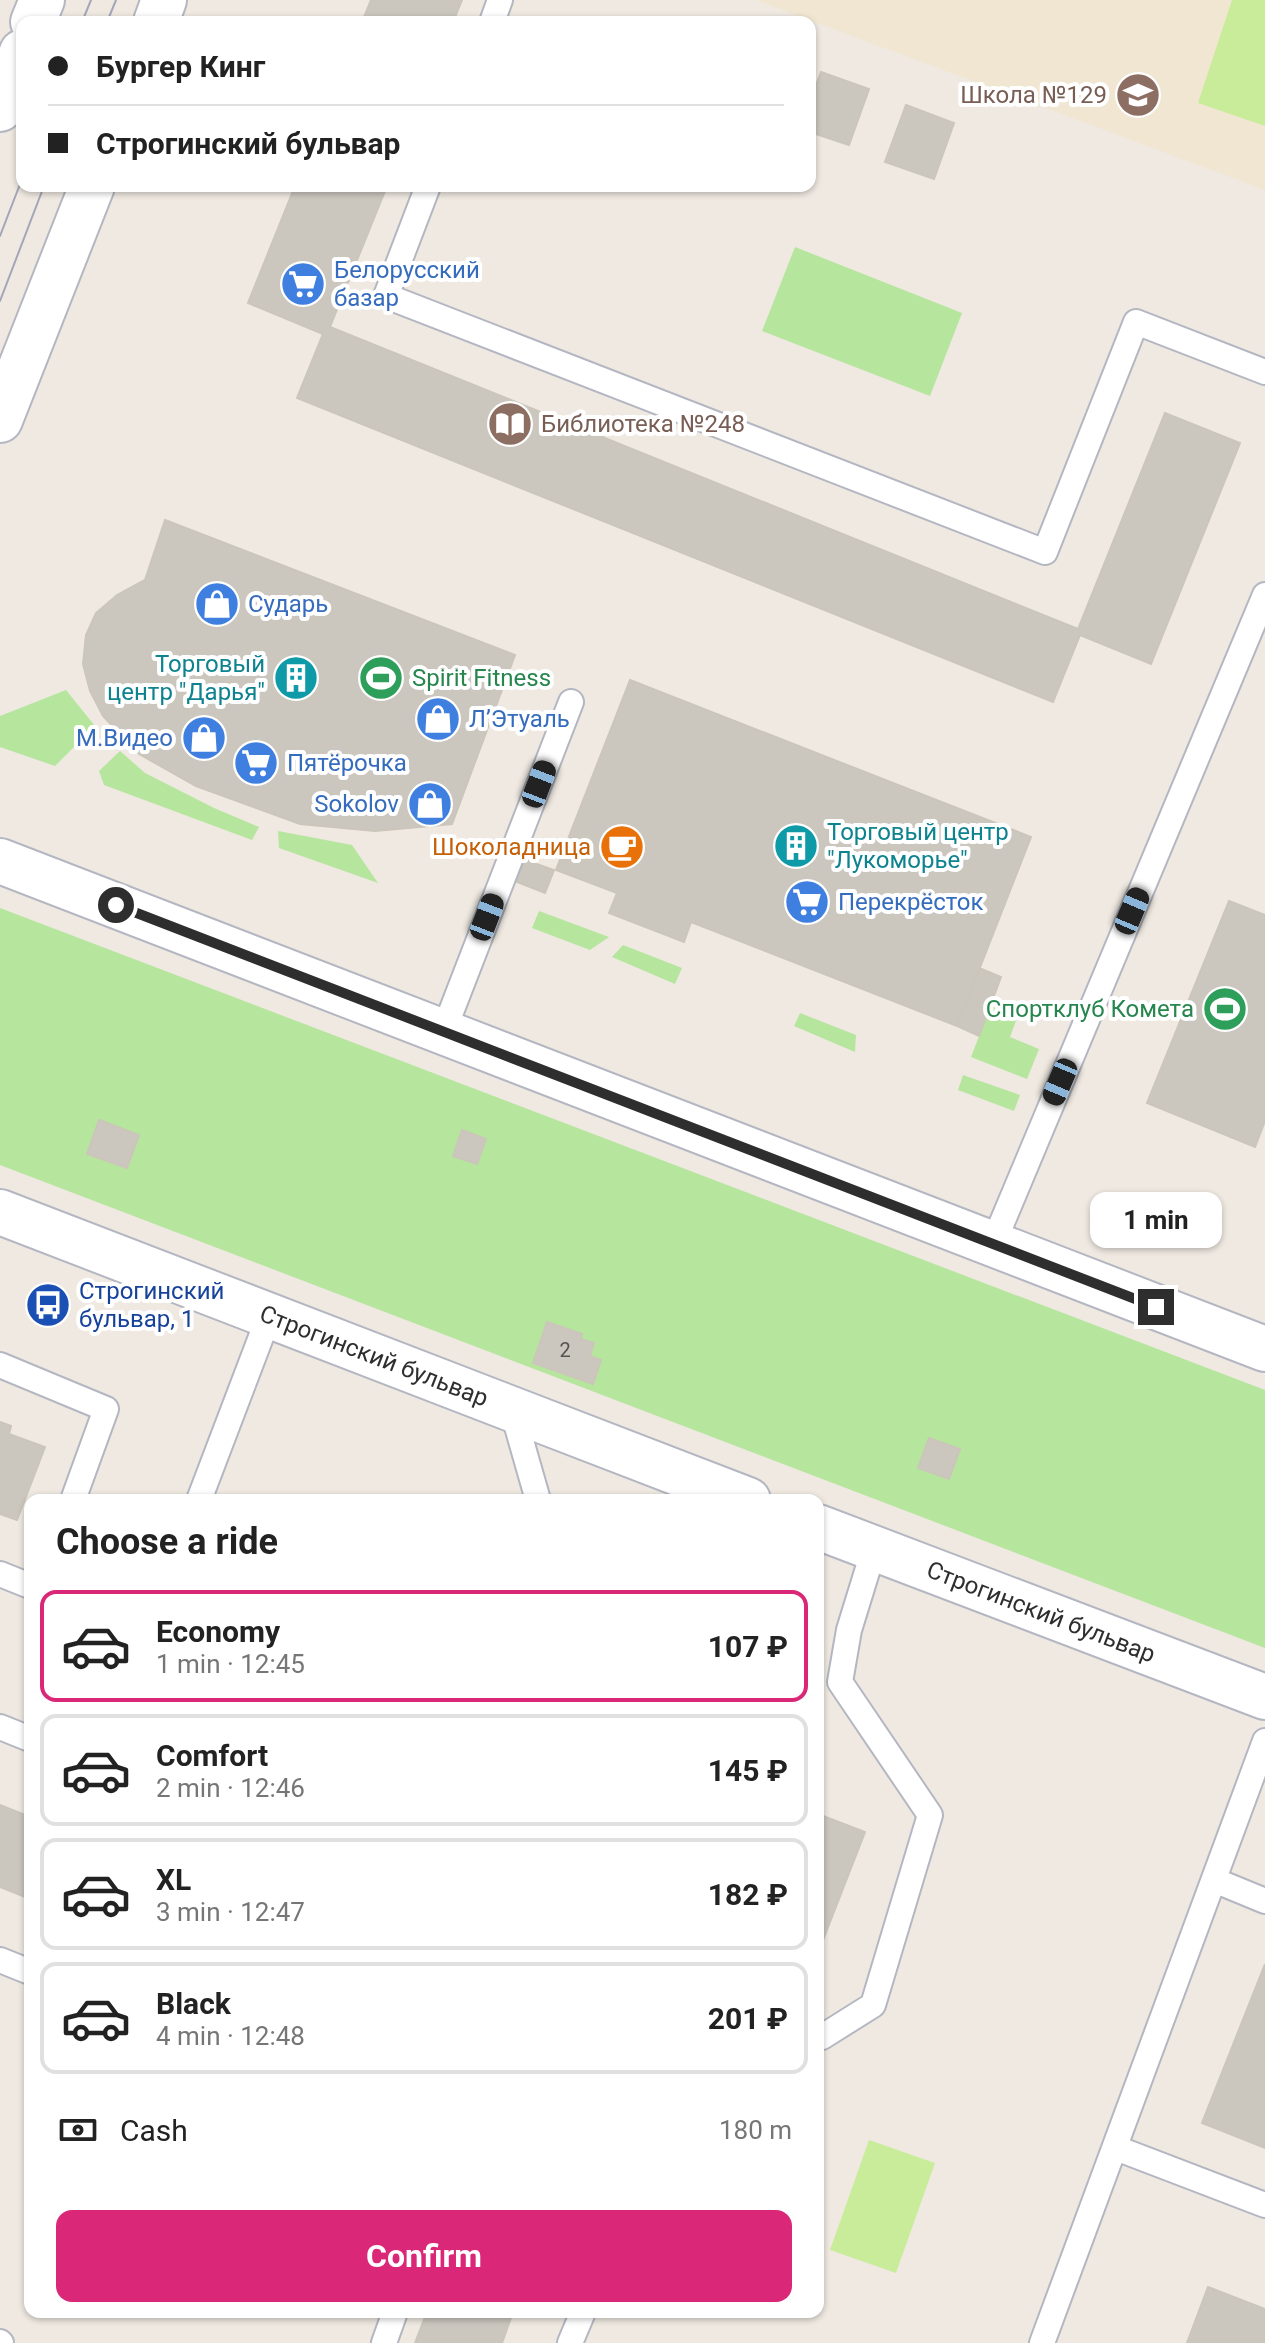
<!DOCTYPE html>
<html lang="en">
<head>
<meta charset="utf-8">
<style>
	body { margin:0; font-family:Roboto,sans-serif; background:#f2f2f2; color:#222; height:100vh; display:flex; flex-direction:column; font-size:30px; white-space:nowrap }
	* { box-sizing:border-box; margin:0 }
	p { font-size:26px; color:#767676 }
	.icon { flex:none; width:44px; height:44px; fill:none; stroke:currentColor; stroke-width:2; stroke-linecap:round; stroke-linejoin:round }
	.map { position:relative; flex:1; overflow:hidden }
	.side { position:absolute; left:24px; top:1494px; width:800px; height:824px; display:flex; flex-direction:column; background:#fff; border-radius:16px; box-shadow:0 2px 6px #0004 }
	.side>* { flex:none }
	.hud { position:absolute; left:16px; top:16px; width:800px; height:176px; border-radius:16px; box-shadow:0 2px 6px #0004; display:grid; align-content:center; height:176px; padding:0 32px; background:#fff }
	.end { position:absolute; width:36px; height:36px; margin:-18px; border:10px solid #2e2e2e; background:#fff; box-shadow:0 0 0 4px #fff }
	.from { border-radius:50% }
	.bubble { position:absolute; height:56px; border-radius:16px; background:#fff; box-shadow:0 2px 6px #0004; font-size:26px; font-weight:700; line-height:56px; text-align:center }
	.car { position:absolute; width:24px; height:48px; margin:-24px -12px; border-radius:10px; box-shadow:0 0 6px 2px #0007; background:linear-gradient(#222 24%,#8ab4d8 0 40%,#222 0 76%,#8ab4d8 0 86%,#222 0) }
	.hud b { display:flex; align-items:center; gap:28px; height:76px; font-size:30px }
	.hud b+b { border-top:2px solid #e0e0e0 }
	.hud i { width:20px; height:20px; background:#222 }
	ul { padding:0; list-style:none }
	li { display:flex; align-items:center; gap:24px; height:112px; margin:0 16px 12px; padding:0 16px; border:4px solid #e0e0e0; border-radius:16px }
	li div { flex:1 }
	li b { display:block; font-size:30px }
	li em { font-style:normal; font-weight:700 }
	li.selected { border-color:#db2777 }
	li>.icon { width:72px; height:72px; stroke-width:1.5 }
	h2 { padding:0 32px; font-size:36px; line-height:96px }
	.pay { display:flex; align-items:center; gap:20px; height:88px; padding:0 32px; font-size:30px }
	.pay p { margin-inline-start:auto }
	.cta { display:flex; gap:16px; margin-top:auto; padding:16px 32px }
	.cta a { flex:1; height:92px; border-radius:16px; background:#db2777; color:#fff; font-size:32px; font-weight:700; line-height:92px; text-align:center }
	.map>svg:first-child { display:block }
	.education { fill:#f0e6d1 }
	.green { fill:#b6e59e }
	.pitch { fill:#c9ec9a }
	.building { fill:#cbc7bf; stroke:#cbc5ba; stroke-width:2 }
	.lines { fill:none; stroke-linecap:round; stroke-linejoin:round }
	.lane-casing { stroke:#b4b7c1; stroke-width:28 }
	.street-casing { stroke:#b4b7c1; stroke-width:48 }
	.secondary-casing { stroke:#b4b7c1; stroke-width:48 }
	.lane { stroke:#fff; stroke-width:24 }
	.street { stroke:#fff; stroke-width:44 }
	.secondary { stroke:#fff; stroke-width:44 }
	.tram { stroke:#a3a6b8; stroke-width:2 }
	.route { stroke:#2e2e2e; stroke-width:10 }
	.labels { text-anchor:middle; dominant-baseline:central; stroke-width:8; stroke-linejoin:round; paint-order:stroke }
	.number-label { font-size:20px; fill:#555452 }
	.education-label { font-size:24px; fill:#785e54; stroke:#fff; text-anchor:end }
	.shop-label { font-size:24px; fill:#366cbe; stroke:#fff; text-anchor:start }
	.culture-label { font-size:24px; fill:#0d838f; stroke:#fff; text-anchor:end }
	.leisure-label { font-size:24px; fill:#27864d; stroke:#fff; text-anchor:start }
	.food-label { font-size:24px; fill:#c56008; stroke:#fff; text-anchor:end }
	.transit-label { font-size:24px; fill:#164399; stroke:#fff; text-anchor:start }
	.street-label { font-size:24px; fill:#2e2e2e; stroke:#fff }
</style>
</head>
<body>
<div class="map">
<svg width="1265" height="2343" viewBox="0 0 1265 2343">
	<rect width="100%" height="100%" fill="#efe9e1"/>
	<!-- education -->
	<path class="education" d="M756,0H1265V190Z"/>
	<!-- green -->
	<path class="green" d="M795,247L962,313L930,396L762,331Z
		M66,690L95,726L55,766L0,747V716Z
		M120,751L145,773L214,808L259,827L252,840L104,785L99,771Z
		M278,831L352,845L378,883L279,848Z
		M0,908L1265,1390V1648L0,1165Z
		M539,911L609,937L590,950L532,928Z
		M623,945L682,968L675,984L612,957Z
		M993,1000L1020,1010L1010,1037L1039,1049L1027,1079L971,1057Z
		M800,1013L856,1035L855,1052L794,1026Z
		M963,1075L1020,1095L1014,1111L958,1090Z"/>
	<!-- pitch -->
	<path class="pitch" d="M1232,0H1265V126L1198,103Z
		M869,2140L935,2163L896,2273L830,2250Z"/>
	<!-- building -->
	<path class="building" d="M371,0H462L453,22H362Z
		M821,72L869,89L849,145L810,132V102Z
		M906,105L954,123L934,179L885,162Z
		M295,186H387L330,327L1078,629L1165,413L1240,443L1151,664L1080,635L1053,702L297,398L323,334L248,303Z
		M165,520L515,655L452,824L375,831L300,824L196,786L139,754L103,716L90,691L83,664L86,635L96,613L117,595L145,580Z
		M630,680L1031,837L957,1026L691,922L684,942L609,913L617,893L556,870Z
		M525,860L554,870L545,893L517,882Z
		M1229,901L1265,915V1121L1255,1147L1147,1103Z
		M979,968L1001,977L979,1036L957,1026Z
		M99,1120L139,1135L127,1168L87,1154Z
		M462,1130L486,1139L477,1164L453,1156Z
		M547,1322L582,1334L581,1339L594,1343L590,1356L601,1360L593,1384L533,1363Z
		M0,1422L11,1426L9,1434L45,1447L17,1520L0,1514Z
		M929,1438L960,1449L949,1479L918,1468Z
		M0,1805L30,1817V1899L0,1887Z
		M818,1814L865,1832L818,1953Z
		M1265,1964V2148L1202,2123Z
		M1208,2287L1265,2309V2343H1187Z
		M427,2312H513L502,2343H415Z"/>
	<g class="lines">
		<!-- lane casing -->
		<g class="lane-casing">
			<path id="lane" d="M492,22L500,0
				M428,186L386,296L1045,552L1136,322L1265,372
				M444,1030L571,702
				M993,1244L1265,595
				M0,1365L106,1409L73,1500
				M512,1409L538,1500
				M199,1500L269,1316
				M0,1574L30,1586
				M0,1727L30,1739
				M1214,1880L1265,1901
				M0,1960L30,1972
				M818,2036L822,2037L873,2005L930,1815L840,1682L849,1630L874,1549
				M1116,2148L1265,2205
				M0,2342L1,2343
				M384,2343L395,2312
				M570,2343L583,2312
				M1042,2343L1265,1741"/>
		</g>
		<!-- street casing -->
		<g class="street-casing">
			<path id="street" d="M0,861L1265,1349"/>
		</g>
		<!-- secondary casing -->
		<g class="secondary-casing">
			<path id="secondary" d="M33,22L42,0
				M156,22L164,0
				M0,109L22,52
				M0,420L92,186
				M0,1212L748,1500
				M818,1527L1265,1697"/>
		</g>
		<!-- lane -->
		<use href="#lane" class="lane"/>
		<!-- street -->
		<use href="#street" class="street"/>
		<!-- secondary -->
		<use href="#secondary" class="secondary"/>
		<!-- tram -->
		<path class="tram" d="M82,22L91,0
			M107,22L116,0
			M0,236L22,179
			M0,301L44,186"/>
	</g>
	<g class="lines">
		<!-- route -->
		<path class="route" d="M116,905L1156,1307"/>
	</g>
	<!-- icons -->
	<defs>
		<g id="school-disc" transform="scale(2.3)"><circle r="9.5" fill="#8d6e63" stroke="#fff"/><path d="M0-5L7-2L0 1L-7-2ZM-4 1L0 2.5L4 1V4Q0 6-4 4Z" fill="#fff"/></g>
		<g id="supermarket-disc" transform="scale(2.3)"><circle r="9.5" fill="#3f7fe0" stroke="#fff"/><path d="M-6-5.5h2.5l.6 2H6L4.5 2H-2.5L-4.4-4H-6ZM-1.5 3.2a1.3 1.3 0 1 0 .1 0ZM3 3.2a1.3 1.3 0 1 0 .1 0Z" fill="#fff"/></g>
		<g id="library-disc" transform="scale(2.3)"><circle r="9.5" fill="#8d6e63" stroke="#fff"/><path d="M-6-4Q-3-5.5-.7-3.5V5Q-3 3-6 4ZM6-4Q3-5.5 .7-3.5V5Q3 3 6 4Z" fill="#fff"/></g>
		<g id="shop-disc" transform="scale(2.3)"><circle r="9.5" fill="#3f7fe0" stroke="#fff"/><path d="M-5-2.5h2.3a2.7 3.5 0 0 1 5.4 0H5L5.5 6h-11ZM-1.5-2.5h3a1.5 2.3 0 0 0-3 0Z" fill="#fff"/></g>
		<g id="building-disc" transform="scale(2.3)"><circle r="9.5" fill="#0f9aa8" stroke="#fff"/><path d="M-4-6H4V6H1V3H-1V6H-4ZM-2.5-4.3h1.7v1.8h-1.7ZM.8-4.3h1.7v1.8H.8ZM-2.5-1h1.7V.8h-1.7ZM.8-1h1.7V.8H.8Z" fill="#fff"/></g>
		<g id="stadium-disc" transform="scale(2.3)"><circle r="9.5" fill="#2e9e5b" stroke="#fff"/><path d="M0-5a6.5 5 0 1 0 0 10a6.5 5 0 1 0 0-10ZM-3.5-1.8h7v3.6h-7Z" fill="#fff"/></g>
		<g id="cafe-disc" transform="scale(2.3)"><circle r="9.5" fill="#e8710a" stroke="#fff"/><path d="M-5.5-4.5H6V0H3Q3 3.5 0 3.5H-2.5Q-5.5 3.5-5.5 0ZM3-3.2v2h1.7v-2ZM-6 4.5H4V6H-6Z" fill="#fff"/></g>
		<g id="bus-disc" transform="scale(2.3)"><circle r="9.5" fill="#1a4fb4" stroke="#fff"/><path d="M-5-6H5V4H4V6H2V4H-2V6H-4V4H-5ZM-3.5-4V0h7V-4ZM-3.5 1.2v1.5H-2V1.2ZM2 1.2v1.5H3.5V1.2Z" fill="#fff"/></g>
	</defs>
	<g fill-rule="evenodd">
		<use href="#school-disc" x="1138" y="95"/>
		<use href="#supermarket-disc" x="303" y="284"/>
		<use href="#library-disc" x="510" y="424"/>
		<use href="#shop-disc" x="217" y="604"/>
		<use href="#building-disc" x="296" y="678"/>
		<use href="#stadium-disc" x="381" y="678"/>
		<use href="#shop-disc" x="438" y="719"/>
		<use href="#shop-disc" x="204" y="738"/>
		<use href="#supermarket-disc" x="256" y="763"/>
		<use href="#shop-disc" x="430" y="804"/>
		<use href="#building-disc" x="796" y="846"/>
		<use href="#cafe-disc" x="622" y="847"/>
		<use href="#supermarket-disc" x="807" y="902"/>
		<use href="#stadium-disc" x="1225" y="1009"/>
		<use href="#bus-disc" x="48" y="1305"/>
	</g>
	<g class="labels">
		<!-- number labels -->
		<g class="number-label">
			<text x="565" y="1350">2</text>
		</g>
		<!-- education labels -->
		<g class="education-label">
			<text x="1107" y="95">Школа №129</text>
			<text x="541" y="424" text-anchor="start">Библиотека №248</text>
		</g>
		<!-- shop labels -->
		<g class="shop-label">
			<text x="334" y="270">Белорусский<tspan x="334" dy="28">базар</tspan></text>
			<text x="248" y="604">Сударь</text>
			<text x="469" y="719">Л’Этуаль</text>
			<text x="173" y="738" text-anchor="end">М.Видео</text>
			<text x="287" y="763">Пятёрочка</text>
			<text x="399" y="804" text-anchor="end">Sokolov</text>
			<text x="838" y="902">Перекрёсток</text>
		</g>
		<!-- culture labels -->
		<g class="culture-label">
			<text x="265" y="664">Торговый<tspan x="265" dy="28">центр "Дарья"</tspan></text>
			<text x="827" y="832" text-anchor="start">Торговый центр<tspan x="827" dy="28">"Лукоморье"</tspan></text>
		</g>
		<!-- leisure labels -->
		<g class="leisure-label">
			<text x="412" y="678">Spirit Fitness</text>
			<text x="1194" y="1009" text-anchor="end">Спортклуб Комета</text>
		</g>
		<!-- food labels -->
		<g class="food-label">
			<text x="591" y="847">Шоколадница</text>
		</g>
		<!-- transit labels -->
		<g class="transit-label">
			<text x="79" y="1291">Строгинский<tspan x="79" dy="28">бульвар, 1</tspan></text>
		</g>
		<!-- street labels -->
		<g class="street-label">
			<text transform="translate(374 1356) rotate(21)">Строгинский бульвар</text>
			<text transform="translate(1041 1612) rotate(21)">Строгинский бульвар</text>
		</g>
	</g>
</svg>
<i class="end from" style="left:116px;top:905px"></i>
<i class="end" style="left:1156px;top:1307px"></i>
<div class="bubble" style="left:1090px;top:1192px;width:132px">1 min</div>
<i class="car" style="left:539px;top:784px;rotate:21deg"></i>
<i class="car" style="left:1132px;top:911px;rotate:23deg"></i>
<i class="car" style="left:487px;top:917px;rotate:21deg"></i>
<i class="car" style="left:1060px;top:1082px;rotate:203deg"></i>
<div class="hud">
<b><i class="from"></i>Бургер Кинг</b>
<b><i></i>Строгинский бульвар</b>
</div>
<section class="side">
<h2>Choose a ride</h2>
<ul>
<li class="selected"><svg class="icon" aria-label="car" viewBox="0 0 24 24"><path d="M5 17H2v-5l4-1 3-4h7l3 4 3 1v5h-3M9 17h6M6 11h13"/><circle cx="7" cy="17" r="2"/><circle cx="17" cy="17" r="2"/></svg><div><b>Economy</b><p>1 min · 12:45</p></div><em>107 ₽</em></li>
<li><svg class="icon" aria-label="car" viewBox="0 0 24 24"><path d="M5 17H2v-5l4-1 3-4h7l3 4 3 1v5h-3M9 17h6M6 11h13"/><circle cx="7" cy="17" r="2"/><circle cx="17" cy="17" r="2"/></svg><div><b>Comfort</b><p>2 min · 12:46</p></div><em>145 ₽</em></li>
<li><svg class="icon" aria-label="car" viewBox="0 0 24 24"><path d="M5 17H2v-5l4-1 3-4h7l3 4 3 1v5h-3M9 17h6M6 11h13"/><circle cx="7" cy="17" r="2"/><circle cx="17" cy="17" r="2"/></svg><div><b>XL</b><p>3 min · 12:47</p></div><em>182 ₽</em></li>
<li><svg class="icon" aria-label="car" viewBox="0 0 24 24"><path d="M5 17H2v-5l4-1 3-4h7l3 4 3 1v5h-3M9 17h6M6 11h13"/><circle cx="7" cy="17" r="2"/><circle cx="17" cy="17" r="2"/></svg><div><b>Black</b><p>4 min · 12:48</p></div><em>201 ₽</em></li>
</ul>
<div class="pay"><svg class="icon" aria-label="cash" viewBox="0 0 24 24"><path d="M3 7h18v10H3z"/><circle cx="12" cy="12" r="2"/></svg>Cash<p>180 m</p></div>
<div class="cta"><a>Confirm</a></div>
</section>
</div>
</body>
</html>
